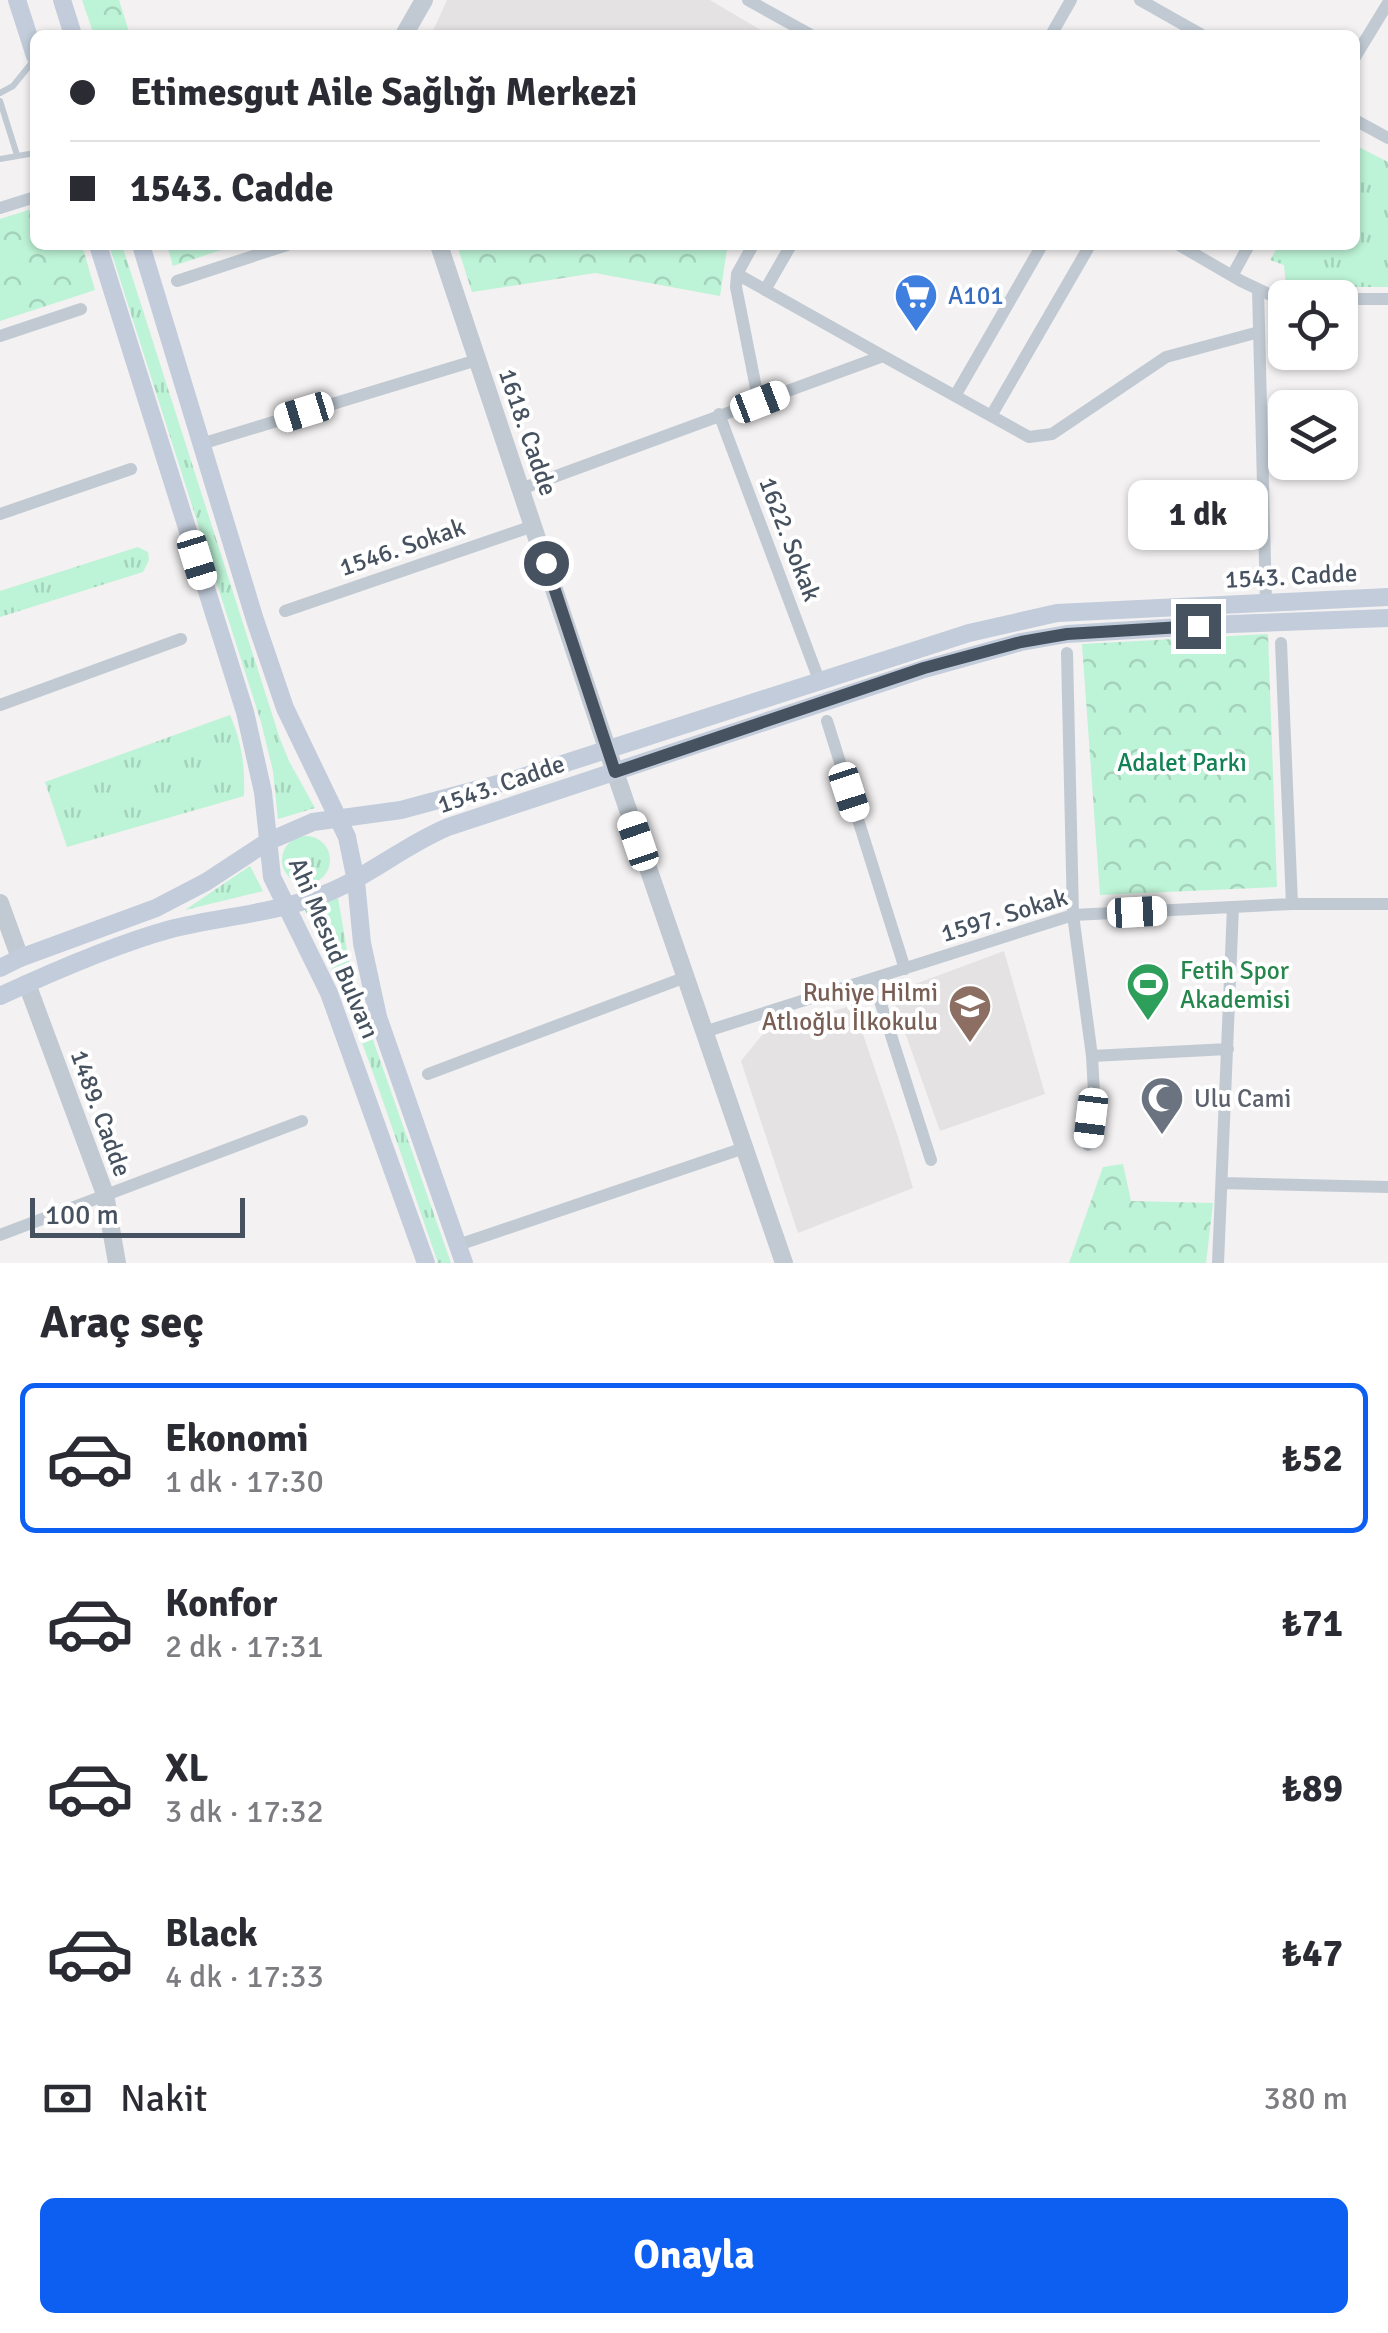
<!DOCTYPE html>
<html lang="tr">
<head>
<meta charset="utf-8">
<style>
	body { margin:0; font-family:Signika,sans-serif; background:#f2f2f3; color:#2b2b33; height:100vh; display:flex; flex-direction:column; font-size:38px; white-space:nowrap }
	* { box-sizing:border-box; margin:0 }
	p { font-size:32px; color:#7c7c81 }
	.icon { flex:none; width:55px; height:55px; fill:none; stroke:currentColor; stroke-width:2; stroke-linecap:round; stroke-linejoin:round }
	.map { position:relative; height:1263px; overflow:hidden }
	.details { display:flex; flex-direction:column; background:#fff; flex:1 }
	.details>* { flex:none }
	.guide { position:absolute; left:30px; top:30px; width:1330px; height:220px; border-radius:15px; box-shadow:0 2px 8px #0004; display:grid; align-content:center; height:220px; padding:0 40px; background:#fff }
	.tools { position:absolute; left:1268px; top:280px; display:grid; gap:20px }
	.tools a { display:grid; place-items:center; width:90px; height:90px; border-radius:15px; background:#fff; box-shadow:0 2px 8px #0004; font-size:50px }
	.scale { position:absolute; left:30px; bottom:25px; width:215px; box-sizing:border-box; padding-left:10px; border:5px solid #475260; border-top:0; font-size:28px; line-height:35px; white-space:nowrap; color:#475260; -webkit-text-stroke:8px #fff; paint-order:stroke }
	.end { position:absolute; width:45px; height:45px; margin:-22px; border:12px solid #475260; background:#fff; box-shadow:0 0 0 5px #fff }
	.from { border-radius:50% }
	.bubble { position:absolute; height:70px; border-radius:15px; background:#fff; box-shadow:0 2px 8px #0004; font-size:32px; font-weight:700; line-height:70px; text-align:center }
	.car { position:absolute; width:30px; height:60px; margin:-30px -15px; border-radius:12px; box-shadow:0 0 8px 2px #0007; background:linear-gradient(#fff 24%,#345 0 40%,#fff 0 76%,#345 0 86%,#fff 0) }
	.guide b { display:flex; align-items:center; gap:35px; height:95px; font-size:38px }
	.guide b+b { border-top:2px solid #e1e1e2 }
	.guide i { width:25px; height:25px; background:#2b2b33 }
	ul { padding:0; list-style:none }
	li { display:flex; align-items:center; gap:30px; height:150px; margin:0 20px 15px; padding:0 20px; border:5px solid transparent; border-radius:15px }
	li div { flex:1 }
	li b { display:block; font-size:38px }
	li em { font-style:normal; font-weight:700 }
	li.active { border-color:#0c5ff1 }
	li>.icon { width:90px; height:90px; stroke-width:1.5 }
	h2 { padding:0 40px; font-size:45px; line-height:120px }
	.pay { display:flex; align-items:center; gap:25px; height:110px; padding:0 40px; font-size:38px }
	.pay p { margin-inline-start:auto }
	.button { display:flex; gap:20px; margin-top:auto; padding:20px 40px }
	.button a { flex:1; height:115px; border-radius:15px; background:#0c5ff1; color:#fff; font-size:40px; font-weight:700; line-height:115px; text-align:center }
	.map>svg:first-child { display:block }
	.education { fill:#e4e2e3 }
	.grass { fill:url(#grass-tufts) }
	.park { fill:url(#park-crowns) }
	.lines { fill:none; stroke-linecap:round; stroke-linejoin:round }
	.service { stroke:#c1cad3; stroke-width:6 }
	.minor { stroke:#c1cad3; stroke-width:12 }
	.tertiary { stroke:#c1cad3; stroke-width:18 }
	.secondary { stroke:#c2ccdb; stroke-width:18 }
	.route { stroke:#475260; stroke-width:12 }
	.labels { text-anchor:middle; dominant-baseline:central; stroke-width:8; stroke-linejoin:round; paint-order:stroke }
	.shop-label { font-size:25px; fill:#366cbe; stroke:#fff; text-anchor:start }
	.street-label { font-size:25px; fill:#475260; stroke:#fff }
	.park-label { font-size:25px; fill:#118253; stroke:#fff }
	.leisure-label { font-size:25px; fill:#27864d; stroke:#fff; text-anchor:start }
	.education-label { font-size:25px; fill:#785e54; stroke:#fff; text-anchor:end }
	.worship-label { font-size:25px; fill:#5b616d; stroke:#fff; text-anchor:start }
</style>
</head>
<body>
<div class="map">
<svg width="1388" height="1263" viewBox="0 0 1388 1263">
	<defs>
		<pattern id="grass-tufts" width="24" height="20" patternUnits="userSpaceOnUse" patternTransform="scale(2.5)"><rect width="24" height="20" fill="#bdf3d6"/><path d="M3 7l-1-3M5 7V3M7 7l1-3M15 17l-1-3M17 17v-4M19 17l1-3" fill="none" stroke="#a4d2ba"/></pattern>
		<pattern id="park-crowns" width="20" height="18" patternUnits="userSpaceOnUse" patternTransform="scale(2.5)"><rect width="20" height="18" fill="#bdf3d6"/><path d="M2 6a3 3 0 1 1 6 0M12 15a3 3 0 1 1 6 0" fill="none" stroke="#a4d2ba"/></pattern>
	</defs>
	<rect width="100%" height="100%" fill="#f3f1f1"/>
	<!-- education -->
	<path class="education" d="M447,0H710L769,35H431Z
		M1004,951L1045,1094L940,1131L891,993Z
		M853,1005L898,1137L913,1188L798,1233L741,1061L763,1034Z"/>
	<!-- grass -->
	<path class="grass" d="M1355,145L1388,162V287H1286L1284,265L1270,260L1279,245H1355Z
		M109,245H122L280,739L289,761L315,808L278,819L273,771L261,722Z
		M138,547L148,552L149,560L143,572L0,617V591Z
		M230,715C242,743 245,766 244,796L67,847L45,782Z
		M282 860a24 24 0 1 1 48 0a24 24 0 1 1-48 0Z
		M250,866L263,891L185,910Z
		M338,898L352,980L451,1263H438C397,1146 360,1018 304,908Z"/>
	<!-- park -->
	<path class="park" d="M82,0H119L130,35H94Z
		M35,208V245H82L95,290L0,321V219Z
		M167,245H236L173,266Z
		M457,245H628L633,248L727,249L720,296L595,273L472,292Z
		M1268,634L1277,887L1100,895L1082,644Z
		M1123,1164L1131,1201L1213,1203L1206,1263H1069L1103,1167Z"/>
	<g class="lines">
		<!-- service -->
		<path class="service" d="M0,93L13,86L34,60
			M0,101L17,155
			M0,159L35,153"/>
		<!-- minor -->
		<path class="minor" d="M748,0L811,35
			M1140,0L1202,35
			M1051,35L1071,0
			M1355,57L1388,3
			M1355,120L1388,138
			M0,208L35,197
			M753,245L737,274L736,287L759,403
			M1179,245L1241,281L1279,299H1285
			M737,274L883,356
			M1232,276L1249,245
			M177,281L287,245
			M1258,289L1266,602
			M765,290L791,245
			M1340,299H1388
			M0,336L81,309
			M955,396L1042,245
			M719,414L819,680
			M991,416L1090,245
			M201,444L477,360
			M521,489L883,356L1029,437L1052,434L1166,357L1259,332
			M0,514L131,469
			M285,611L533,526
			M1281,643L1292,904
			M1067,653L1073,915L1092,1056L1094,1093L1088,1145
			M0,705L181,639
			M827,721L905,969
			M873,979L931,1160
			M704,1032L1073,915L1292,904H1388
			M1092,1056L1228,1049
			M428,1074L686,977
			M1222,1183L1388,1187
			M0,1235L302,1121
			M458,1245L744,1148
			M1218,1263L1233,907"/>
		<!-- tertiary -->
		<path class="tertiary" d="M404,35L424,0
			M439,245L615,772L784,1263
			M0,903L20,958
			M27,984L105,1194L117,1263"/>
		<!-- secondary -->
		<path class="secondary" d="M17,0L35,56
			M62,0L73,35
			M98,245L245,712L263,792L272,877L329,993L426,1263
			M141,245L255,620L285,708L347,837L356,881L362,943L378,1017L464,1263
			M0,968L20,958L156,908L206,882L267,842L313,822L401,810L516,779L969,633L1057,613L1388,597
			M0,996C52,972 116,944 171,929C218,917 268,914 313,898C363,882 400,847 448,827L924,669L1021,642L1067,634L1231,624L1388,618"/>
	</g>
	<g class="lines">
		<!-- route -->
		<path class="route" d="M546,563L615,772L924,668L1021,642L1067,634L1198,626"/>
	</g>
	<!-- icons -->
	<defs>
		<g id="supermarket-pin" transform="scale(2.25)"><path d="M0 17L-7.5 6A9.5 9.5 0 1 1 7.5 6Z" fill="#3f7fe0" stroke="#fff"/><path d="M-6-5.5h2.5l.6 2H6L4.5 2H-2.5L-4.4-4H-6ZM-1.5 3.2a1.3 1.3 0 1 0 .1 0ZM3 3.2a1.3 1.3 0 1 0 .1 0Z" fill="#fff"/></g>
		<g id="stadium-pin" transform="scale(2.25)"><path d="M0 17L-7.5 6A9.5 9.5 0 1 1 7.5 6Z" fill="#2e9e5b" stroke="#fff"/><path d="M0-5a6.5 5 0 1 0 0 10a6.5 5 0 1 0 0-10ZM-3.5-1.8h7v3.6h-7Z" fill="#fff"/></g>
		<g id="school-pin" transform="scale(2.25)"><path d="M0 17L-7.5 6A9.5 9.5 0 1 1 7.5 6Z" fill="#8d6e63" stroke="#fff"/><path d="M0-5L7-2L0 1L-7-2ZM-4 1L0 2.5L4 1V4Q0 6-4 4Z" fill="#fff"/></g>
		<g id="mosque-pin" transform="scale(2.25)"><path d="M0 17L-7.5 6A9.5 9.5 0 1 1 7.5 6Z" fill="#6b7280" stroke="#fff"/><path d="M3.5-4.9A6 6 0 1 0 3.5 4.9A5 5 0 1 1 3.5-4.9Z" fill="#fff"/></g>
	</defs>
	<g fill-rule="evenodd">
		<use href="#supermarket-pin" x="916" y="295"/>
		<use href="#stadium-pin" x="1148" y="984"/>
		<use href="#school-pin" x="970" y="1006"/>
		<use href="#mosque-pin" x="1162" y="1098"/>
	</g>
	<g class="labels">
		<!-- shop labels -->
		<g class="shop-label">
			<text x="948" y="295">A101</text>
		</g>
		<!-- street labels -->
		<g class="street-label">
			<text transform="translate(528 432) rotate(71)">1618. Cadde</text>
			<text transform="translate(790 539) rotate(69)">1622. Sokak</text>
			<text transform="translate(402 547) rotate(-19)">1546. Sokak</text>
			<text transform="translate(1291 576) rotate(-3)">1543. Cadde</text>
			<text transform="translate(501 784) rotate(-19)">1543. Cadde</text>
			<text transform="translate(1004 915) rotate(-17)">1597. Sokak</text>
			<text transform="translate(334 948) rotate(67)">Ahi Mesud Bulvarı</text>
			<text transform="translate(101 1113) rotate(70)">1489. Cadde</text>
		</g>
		<!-- park labels -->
		<g class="park-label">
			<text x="1182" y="762">Adalet Parkı</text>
		</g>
		<!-- leisure labels -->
		<g class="leisure-label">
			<text x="1180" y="970">Fetih Spor<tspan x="1180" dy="29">Akademisi</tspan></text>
		</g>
		<!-- education labels -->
		<g class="education-label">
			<text x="938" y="992">Ruhiye Hilmi<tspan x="938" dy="29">Atlıoğlu İlkokulu</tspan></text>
		</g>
		<!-- worship labels -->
		<g class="worship-label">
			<text x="1194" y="1098">Ulu Cami</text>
		</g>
	</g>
</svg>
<div class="tools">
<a><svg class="icon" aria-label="locate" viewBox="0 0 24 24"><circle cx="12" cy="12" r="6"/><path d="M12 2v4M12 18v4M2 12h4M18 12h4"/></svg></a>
<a><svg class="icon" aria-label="layers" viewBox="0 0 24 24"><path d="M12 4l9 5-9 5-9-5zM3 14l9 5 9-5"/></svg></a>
</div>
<div class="scale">100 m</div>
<i class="end from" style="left:546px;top:563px"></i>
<i class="end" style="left:1198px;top:626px"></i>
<div class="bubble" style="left:1128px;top:480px;width:140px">1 dk</div>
<i class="car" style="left:760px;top:402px;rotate:69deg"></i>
<i class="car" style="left:304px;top:412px;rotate:253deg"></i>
<i class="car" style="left:197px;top:560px;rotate:163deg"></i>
<i class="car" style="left:849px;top:792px;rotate:162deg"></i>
<i class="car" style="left:638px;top:841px;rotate:341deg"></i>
<i class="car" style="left:1137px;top:912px;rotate:87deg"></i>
<i class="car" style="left:1091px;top:1118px;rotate:187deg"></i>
<div class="guide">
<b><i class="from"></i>Etimesgut Aile Sağlığı Merkezi</b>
<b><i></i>1543. Cadde</b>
</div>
</div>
<section class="details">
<h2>Araç seç</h2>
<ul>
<li class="active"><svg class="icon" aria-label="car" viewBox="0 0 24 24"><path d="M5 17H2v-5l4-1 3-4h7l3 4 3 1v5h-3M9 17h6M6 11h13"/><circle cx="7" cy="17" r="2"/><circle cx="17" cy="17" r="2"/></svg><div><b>Ekonomi</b><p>1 dk · 17:30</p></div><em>₺52</em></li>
<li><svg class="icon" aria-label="car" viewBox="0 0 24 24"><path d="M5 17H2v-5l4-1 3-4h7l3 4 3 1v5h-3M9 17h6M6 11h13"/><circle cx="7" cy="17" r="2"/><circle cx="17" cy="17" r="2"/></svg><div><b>Konfor</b><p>2 dk · 17:31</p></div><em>₺71</em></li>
<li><svg class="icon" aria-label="car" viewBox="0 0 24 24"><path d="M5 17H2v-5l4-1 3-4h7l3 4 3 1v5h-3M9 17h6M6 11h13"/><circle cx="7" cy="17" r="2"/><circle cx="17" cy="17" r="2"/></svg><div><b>XL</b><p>3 dk · 17:32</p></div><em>₺89</em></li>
<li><svg class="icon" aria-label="car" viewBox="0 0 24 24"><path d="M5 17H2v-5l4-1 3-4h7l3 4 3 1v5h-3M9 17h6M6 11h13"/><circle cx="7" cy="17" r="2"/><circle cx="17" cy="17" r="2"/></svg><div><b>Black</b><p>4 dk · 17:33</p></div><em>₺47</em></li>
</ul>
<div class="pay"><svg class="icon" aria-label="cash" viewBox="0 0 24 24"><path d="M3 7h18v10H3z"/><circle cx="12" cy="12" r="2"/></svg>Nakit<p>380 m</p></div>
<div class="button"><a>Onayla</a></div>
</section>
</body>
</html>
